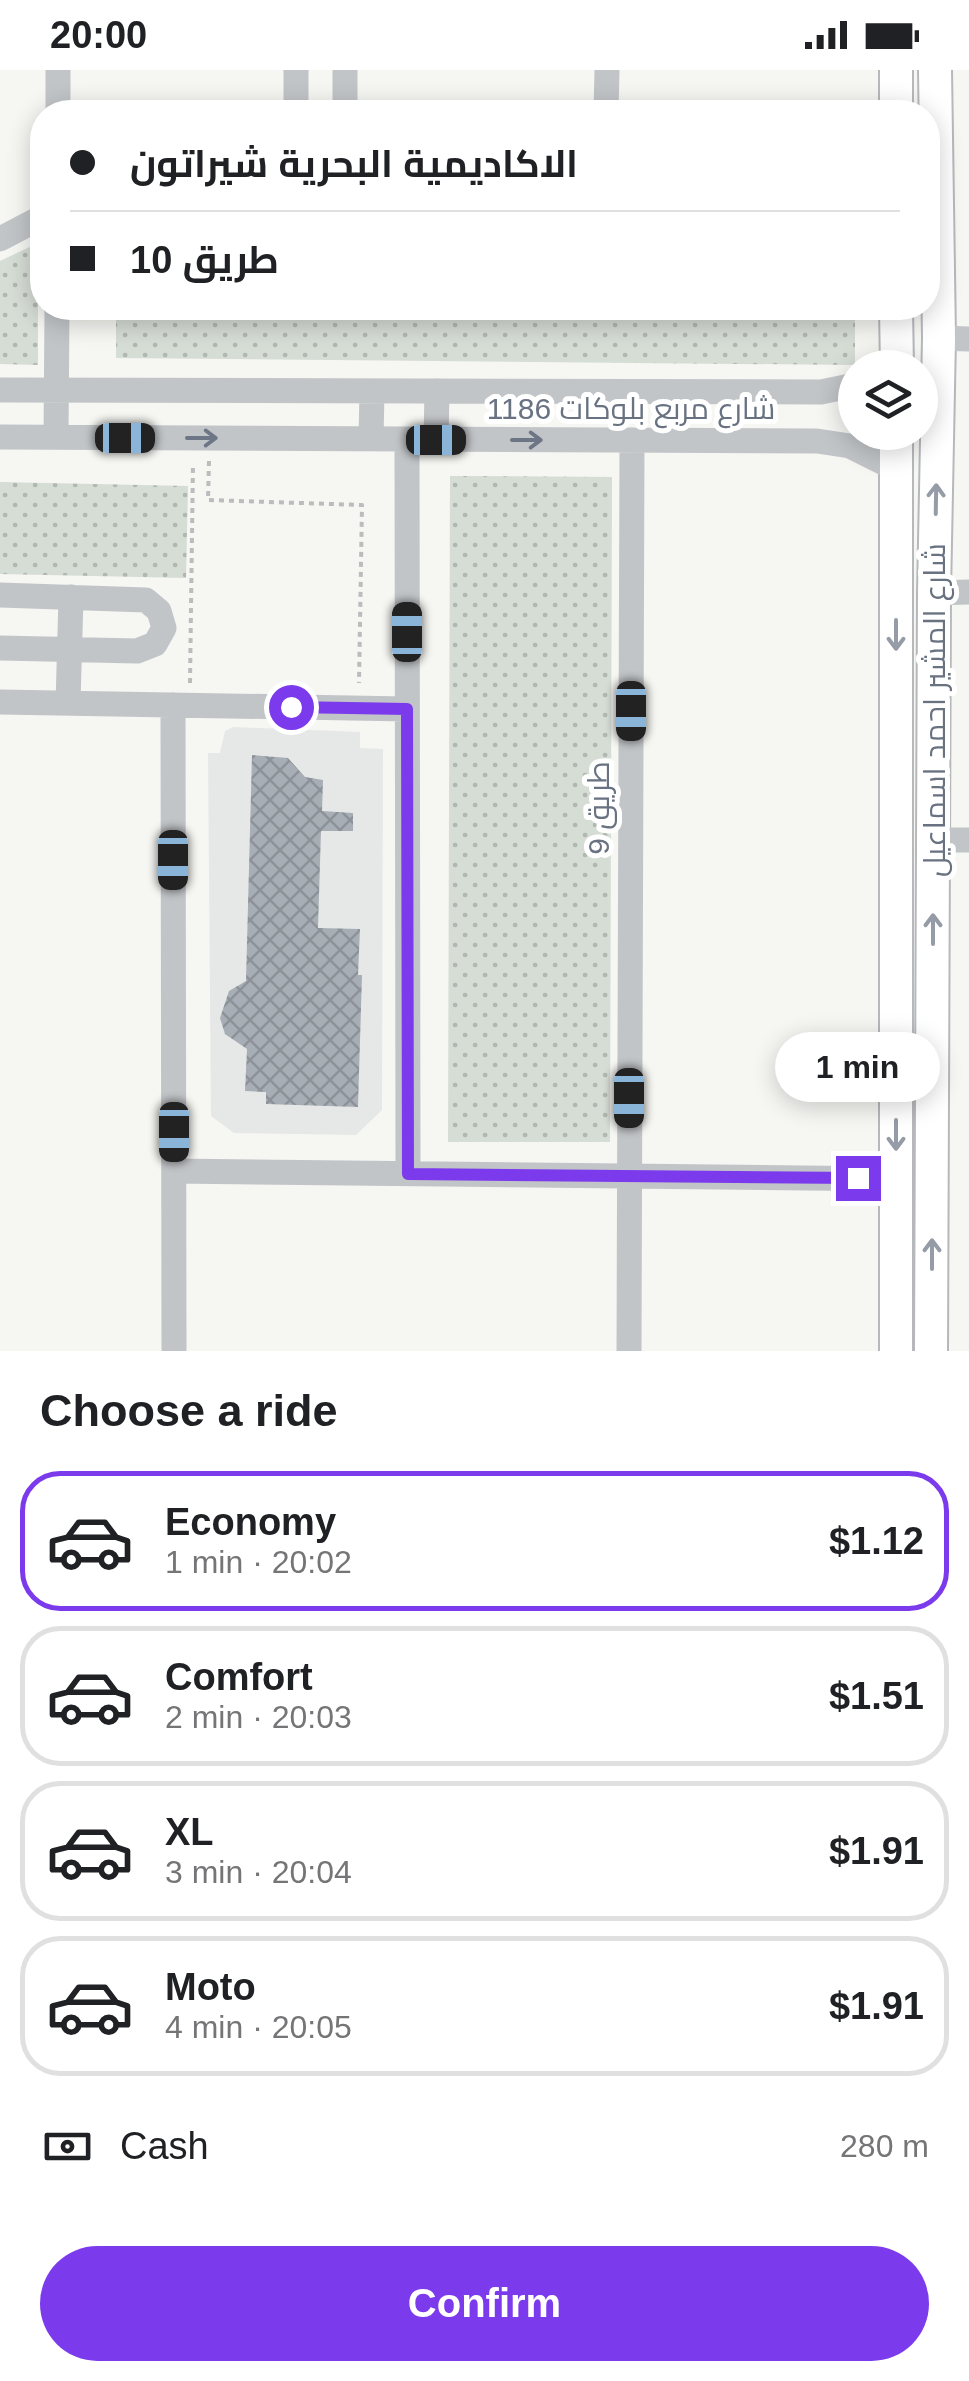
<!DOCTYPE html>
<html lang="en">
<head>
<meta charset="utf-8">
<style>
	body { margin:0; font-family:Arial,Cairo,sans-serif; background:#f6f6f6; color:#202124; height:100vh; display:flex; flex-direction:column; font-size:38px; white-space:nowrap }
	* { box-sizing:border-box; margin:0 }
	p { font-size:32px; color:#757577 }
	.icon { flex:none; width:55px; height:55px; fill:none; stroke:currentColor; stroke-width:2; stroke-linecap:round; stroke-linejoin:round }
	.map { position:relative; height:1281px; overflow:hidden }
	.side { display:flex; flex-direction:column; background:#fff; flex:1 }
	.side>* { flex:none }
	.banner { position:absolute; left:30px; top:30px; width:910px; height:220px; border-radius:40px; box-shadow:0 5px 25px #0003; display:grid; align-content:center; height:220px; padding:0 40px; background:#fff }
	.buttons { position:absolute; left:838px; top:280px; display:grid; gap:20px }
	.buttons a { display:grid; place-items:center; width:100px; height:100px; border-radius:50%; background:#fff; box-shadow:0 5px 25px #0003; font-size:50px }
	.end { position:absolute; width:45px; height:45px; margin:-22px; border:12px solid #7c3aed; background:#fff; box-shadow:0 0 0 5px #fff }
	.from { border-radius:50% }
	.bubble { position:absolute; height:70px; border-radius:35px; background:#fff; box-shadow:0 5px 25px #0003; font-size:32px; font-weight:700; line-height:70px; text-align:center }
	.car { position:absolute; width:30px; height:60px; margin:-30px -15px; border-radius:12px; box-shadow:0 0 8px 2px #0007; background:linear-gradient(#222 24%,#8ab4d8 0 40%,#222 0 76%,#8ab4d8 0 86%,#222 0) }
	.banner b { display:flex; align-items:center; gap:35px; height:95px; font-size:38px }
	.banner b+b { border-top:2px solid #e0e0e0 }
	.banner i { width:25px; height:25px; background:#202124 }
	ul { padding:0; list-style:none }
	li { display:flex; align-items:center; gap:30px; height:140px; margin:0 20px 15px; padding:0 20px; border:5px solid #e0e0e0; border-radius:40px }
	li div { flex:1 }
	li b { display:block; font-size:38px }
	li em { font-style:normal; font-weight:700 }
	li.active { border-color:#7c3aed }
	li>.icon { width:90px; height:90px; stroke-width:1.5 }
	h2 { padding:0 40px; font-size:45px; line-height:120px }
	.pay { display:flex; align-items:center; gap:25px; height:110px; padding:0 40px; font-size:38px }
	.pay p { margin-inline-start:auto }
	.action { display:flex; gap:20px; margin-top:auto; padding:20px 40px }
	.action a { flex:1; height:115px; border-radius:60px; background:#7c3aed; color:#fff; font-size:40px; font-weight:700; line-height:115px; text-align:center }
	.status { display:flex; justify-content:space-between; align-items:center; height:70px; padding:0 50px; background:#fff; direction:ltr }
	.status svg { height:28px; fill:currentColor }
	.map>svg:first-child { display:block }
	.built { fill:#e6e8e7 }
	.grass { fill:url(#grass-dots) }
	.building { fill:url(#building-cross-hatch) }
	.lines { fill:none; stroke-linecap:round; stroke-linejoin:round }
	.major-casing { stroke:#b6b8bc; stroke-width:36 }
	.path { stroke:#babcbe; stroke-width:4; stroke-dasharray:5 5; stroke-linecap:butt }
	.minor { stroke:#c2c5c8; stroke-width:25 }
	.major { stroke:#fff; stroke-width:32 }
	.oneway { stroke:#6c7685 }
	.oneway2 { stroke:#959ca7 }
	.route { stroke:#7c3aed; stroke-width:12 }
	.labels { text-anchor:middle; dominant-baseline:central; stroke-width:10; stroke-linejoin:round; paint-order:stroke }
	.street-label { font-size:30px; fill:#687281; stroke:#fff }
</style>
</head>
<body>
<div class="status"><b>20:00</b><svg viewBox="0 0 49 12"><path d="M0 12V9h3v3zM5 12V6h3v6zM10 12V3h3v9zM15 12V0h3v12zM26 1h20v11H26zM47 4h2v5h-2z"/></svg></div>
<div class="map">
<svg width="969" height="1281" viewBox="0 0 969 1281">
	<defs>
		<pattern id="grass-dots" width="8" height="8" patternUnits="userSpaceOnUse" patternTransform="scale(2.5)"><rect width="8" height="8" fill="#d6ddd5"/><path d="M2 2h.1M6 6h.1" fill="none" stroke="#b1b8b2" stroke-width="1.8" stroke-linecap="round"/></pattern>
		<pattern id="building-cross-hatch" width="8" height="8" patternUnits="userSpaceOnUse" patternTransform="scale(2.5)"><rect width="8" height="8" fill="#a8aeb5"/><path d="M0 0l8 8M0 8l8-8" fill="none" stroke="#8d9299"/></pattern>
	</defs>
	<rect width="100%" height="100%" fill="#f6f6f3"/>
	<!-- built -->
	<path class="built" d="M233,657L360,662V678L383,679L382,1040L356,1065L234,1063L211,1046L208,683H220L225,661Z"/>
	<!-- grass -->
	<path class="grass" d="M38,173V295L0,294V191Z
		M116,238H855V295L116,288Z
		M450,406L612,407L610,1072H448Z
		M0,412L188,416L186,508L0,504Z"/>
	<!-- building -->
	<path class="building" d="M252,685L288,688L305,707L323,710L322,741L353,743V761H321L318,858L360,859L358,905H362L358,1037L266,1034V1022L245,1021L247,979L225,964L220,948L229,921L246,911Z"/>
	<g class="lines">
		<!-- major casing -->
		<g class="major-casing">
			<path id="major" d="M896,42V0
				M896,238L897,298
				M896,1281V362
				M931,1281L934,523L939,268L935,0"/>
		</g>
		<!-- path -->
		<path class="path" d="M209,391L208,430L362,435L359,613
			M190,613L193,393"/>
		<!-- minor -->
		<path class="minor" d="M58,42V0
			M296,42V0
			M345,42V0
			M606,42L607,0
			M0,169L42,147
			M939,268L969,269
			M0,320L821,322L855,315
			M0,367L817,371L850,376L896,399
			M56,367L57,238
			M371,369L372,321
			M407,369L408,1103
			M436,370L437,321
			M934,523L969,522
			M0,525L146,530L159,541L164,558L155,574L137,581L0,578
			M0,632L407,639
			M68,633L71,527
			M173,635L174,1281
			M933,770H969
			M174,1101L896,1109
			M629,1281L632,370"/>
		<!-- major -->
		<use href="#major" class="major"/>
	</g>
	<!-- one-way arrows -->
	<defs><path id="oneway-shaft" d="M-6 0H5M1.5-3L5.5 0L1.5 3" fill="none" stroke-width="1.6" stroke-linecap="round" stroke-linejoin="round" transform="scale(2.5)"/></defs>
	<g class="oneway">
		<use href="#oneway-shaft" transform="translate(202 368)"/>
		<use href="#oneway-shaft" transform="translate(527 370)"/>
	</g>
	<g class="oneway2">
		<use href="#oneway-shaft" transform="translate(936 429) rotate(-89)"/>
		<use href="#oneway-shaft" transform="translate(896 565) rotate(90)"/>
		<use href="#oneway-shaft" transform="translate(933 859) rotate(-90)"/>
		<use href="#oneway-shaft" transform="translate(896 1065) rotate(90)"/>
		<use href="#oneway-shaft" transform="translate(932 1184) rotate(-90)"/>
	</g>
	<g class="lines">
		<!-- route -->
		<path class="route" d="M291,637L407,639L408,1104L858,1108"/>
	</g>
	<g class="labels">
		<!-- street labels -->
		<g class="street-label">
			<text x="631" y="338">شارع مربع بلوكات 1186</text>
			<text transform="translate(934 640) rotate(-90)">شارع المشير احمد اسماعيل</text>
			<text transform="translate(598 738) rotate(-90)">طريق 9</text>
		</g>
	</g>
</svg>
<div class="buttons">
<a><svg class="icon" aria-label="layers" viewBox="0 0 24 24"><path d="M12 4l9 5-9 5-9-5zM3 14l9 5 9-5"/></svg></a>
</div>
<i class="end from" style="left:291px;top:637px"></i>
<i class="end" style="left:858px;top:1108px"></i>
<div class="bubble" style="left:775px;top:962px;width:165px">1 min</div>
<i class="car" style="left:125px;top:368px;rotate:90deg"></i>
<i class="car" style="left:436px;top:370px;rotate:90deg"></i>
<i class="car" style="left:407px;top:562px;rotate:0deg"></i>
<i class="car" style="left:631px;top:641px;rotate:180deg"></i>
<i class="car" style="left:173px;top:790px;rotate:180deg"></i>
<i class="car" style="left:629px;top:1028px;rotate:180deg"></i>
<i class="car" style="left:174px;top:1062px;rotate:180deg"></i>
<div class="banner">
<b><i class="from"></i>الاكاديمية البحرية شيراتون</b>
<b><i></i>طريق 10</b>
</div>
</div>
<section class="side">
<h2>Choose a ride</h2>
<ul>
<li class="active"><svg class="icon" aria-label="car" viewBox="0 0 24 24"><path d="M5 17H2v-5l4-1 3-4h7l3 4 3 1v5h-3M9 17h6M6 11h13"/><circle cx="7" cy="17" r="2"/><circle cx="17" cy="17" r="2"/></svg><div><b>Economy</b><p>1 min · 20:02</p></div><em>$1.12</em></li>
<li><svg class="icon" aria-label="car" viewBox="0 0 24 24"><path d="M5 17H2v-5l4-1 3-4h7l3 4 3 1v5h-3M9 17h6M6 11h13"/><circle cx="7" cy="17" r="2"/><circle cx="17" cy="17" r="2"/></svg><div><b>Comfort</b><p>2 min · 20:03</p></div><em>$1.51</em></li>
<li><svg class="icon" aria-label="car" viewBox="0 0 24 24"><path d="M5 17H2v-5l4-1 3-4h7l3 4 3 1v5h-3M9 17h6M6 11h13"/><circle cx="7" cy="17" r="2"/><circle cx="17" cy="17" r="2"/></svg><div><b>XL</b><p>3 min · 20:04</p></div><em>$1.91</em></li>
<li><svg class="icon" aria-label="car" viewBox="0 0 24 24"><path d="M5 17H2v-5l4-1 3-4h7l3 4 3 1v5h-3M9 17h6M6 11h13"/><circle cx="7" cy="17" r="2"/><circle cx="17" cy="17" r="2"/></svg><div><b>Moto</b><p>4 min · 20:05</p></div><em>$1.91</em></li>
</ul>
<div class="pay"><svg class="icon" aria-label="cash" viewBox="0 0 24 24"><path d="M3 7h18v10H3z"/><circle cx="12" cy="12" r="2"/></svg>Cash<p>280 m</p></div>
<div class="action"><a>Confirm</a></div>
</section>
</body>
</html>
